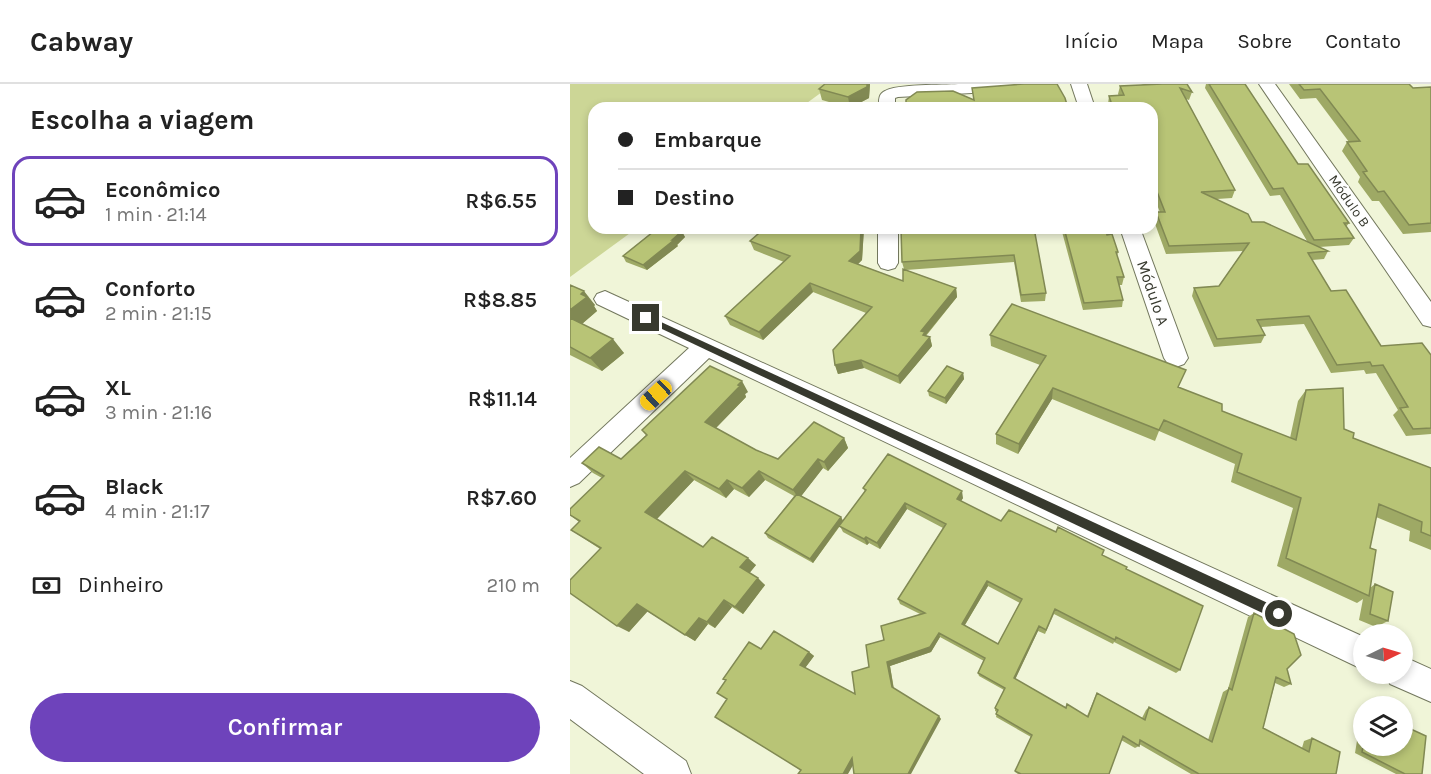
<!DOCTYPE html>
<html lang="pt">
<head>
<meta charset="utf-8">
<style>
	body { margin:0; font-family:Karla,sans-serif; background:#f2f2f2; color:#222; height:100vh; display:flex; flex-direction:column; font-size:22px; white-space:nowrap }
	* { box-sizing:border-box; margin:0 }
	p { font-size:20px; color:#767676 }
	.icon { flex:none; width:33px; height:33px; fill:none; stroke:currentColor; stroke-width:2; stroke-linecap:round; stroke-linejoin:round }
	.map { position:relative; flex:1; overflow:hidden }
	.sheet { display:flex; flex-direction:column; background:#fff; width:570px }
	.sheet>* { flex:none }
	.banner { position:absolute; left:18px; top:18px; width:570px; height:132px; border-radius:18px; box-shadow:0 3px 9px #0003; display:grid; align-content:center; height:132px; padding:0 30px; background:#fff }
	.needle { width:39px; rotate:85deg }
	.fabs { position:absolute; left:783px; top:540px; display:grid; gap:12px }
	.fabs a { display:grid; place-items:center; width:60px; height:60px; border-radius:50%; background:#fff; box-shadow:0 3px 9px #0003; font-size:30px }
	.end { position:absolute; width:27px; height:27px; margin:-14px; border:8px solid #37392e; background:#fff; box-shadow:0 0 0 3px #fff }
	.from { border-radius:50% }
	.car { position:absolute; width:18px; height:36px; margin:-18px -9px; border-radius:8px; box-shadow:0 0 4px 2px #0007; background:linear-gradient(#f5c518 24%,#345 0 40%,#f5c518 0 76%,#345 0 86%,#f5c518 0) }
	.banner b { display:flex; align-items:center; gap:21px; height:57px; font-size:22px }
	.banner b+b { border-top:2px solid #e0e0e0 }
	.banner i { width:15px; height:15px; background:#222 }
	ul { padding:0; list-style:none }
	li { display:flex; align-items:center; gap:18px; height:90px; margin:0 12px 9px; padding:0 18px; border:3px solid transparent; border-radius:18px }
	li div { flex:1 }
	li b { display:block; font-size:22px }
	li em { font-style:normal; font-weight:600 }
	li.selected { border-color:#6e43bb }
	li>.icon { width:54px; height:54px; stroke-width:1.5 }
	h2 { padding:0 30px; font-size:27px; line-height:72px }
	.pay { display:flex; align-items:center; gap:15px; height:66px; padding:0 30px; font-size:22px }
	.pay p { margin-inline-start:auto }
	.primary-button { display:flex; gap:12px; margin-top:auto; padding:12px 30px }
	.primary-button a { flex:1; height:69px; border-radius:36px; background:#6e43bb; color:#fff; font-size:24px; font-weight:600; line-height:69px; text-align:center }
	header { display:flex; align-items:center; gap:36px; box-sizing:border-box; height:84px; padding:0 30px; background:#fff; border-bottom:2px solid #e0e0e0 }
	header strong { font-size:28px }
	nav { display:flex; gap:33px; margin-inline-start:auto; font-size:21px }
	main { display:flex; flex:1; min-height:0 }
	.map>svg:first-child { display:block }
	.green { fill:#ccd696 }
	.lines { fill:none; stroke-linecap:round; stroke-linejoin:round }
	.minor-casing { stroke:#72775d; stroke-width:2 }
	.minor { fill:#fff; fill-rule:evenodd }
	.wall { fill:#9ea965; fill-rule:evenodd }
	.shaded-wall { fill:#818953 }
	.building { fill:#b8c476; stroke:#818953; stroke-width:1.5; fill-rule:evenodd }
	.route { fill:#37392e }
	.labels { text-anchor:middle; dominant-baseline:central; stroke-width:4.5; stroke-linejoin:round; paint-order:stroke }
	.far-street-label { font-size:14px; fill:#37392e; stroke:#fefefe }
	.street-label { font-size:16px; fill:#37392e; stroke:#fefefe }
</style>
</head>
<body>
<header>
<strong>Cabway</strong>
<nav><a>Início</a><a>Mapa</a><a>Sobre</a><a>Contato</a></nav>
</header>
<main>
<section class="sheet">
<h2>Escolha a viagem</h2>
<ul>
<li class="selected"><svg class="icon" aria-label="car" viewBox="0 0 24 24"><path d="M5 17H2v-5l4-1 3-4h7l3 4 3 1v5h-3M9 17h6M6 11h13"/><circle cx="7" cy="17" r="2"/><circle cx="17" cy="17" r="2"/></svg><div><b>Econômico</b><p>1 min · 21:14</p></div><em>R$6.55</em></li>
<li><svg class="icon" aria-label="car" viewBox="0 0 24 24"><path d="M5 17H2v-5l4-1 3-4h7l3 4 3 1v5h-3M9 17h6M6 11h13"/><circle cx="7" cy="17" r="2"/><circle cx="17" cy="17" r="2"/></svg><div><b>Conforto</b><p>2 min · 21:15</p></div><em>R$8.85</em></li>
<li><svg class="icon" aria-label="car" viewBox="0 0 24 24"><path d="M5 17H2v-5l4-1 3-4h7l3 4 3 1v5h-3M9 17h6M6 11h13"/><circle cx="7" cy="17" r="2"/><circle cx="17" cy="17" r="2"/></svg><div><b>XL</b><p>3 min · 21:16</p></div><em>R$11.14</em></li>
<li><svg class="icon" aria-label="car" viewBox="0 0 24 24"><path d="M5 17H2v-5l4-1 3-4h7l3 4 3 1v5h-3M9 17h6M6 11h13"/><circle cx="7" cy="17" r="2"/><circle cx="17" cy="17" r="2"/></svg><div><b>Black</b><p>4 min · 21:17</p></div><em>R$7.60</em></li>
</ul>
<div class="pay"><svg class="icon" aria-label="cash" viewBox="0 0 24 24"><path d="M3 7h18v10H3z"/><circle cx="12" cy="12" r="2"/></svg>Dinheiro<p>210 m</p></div>
<div class="primary-button"><a>Confirmar</a></div>
</section>
<div class="map">
<svg width="861" height="690" viewBox="0 0 861 690">
	<rect width="100%" height="100%" fill="#f0f5d8"/>
	<!-- green -->
	<path class="green" d="M0,0H263L230,24H24V144H67L0,193Z"/>
	<g class="lines">
		<!-- minor casing -->
		<g class="minor-casing">
			<path id="minor" d="M388,0H481L473,5L328,13L325,14V24H309C309,17 308,10 315,7C326,0 373,1 388,0Z
				M501,0H517L525,24H509Z
				M689,0H705L861,218V243L853,241Z
				M308,144H328V179L325,184L318,186L311,184L308,179Z
				M550,144H570L618,274L614,280L606,283L598,280L594,274Z
				M35,207L794,553V586L139,274L9,399L0,403V374L119,264L27,220L24,215L27,210Z
				M832,572L861,585V618L820,600L816,590H832Z
				M0,597L12,602L116,677L121,690H74L0,635Z"/>
		</g>
		<!-- minor -->
		<use href="#minor" class="minor"/>
	</g>
	<!-- wall -->
	<path class="wall" d="M255,0H300L299,14L280,24L252,16L249,5Z
		M571,0H617L622,8L619,16L616,15L665,106L662,114L647,115L682,138L737,157L710,111L700,112L635,4L636,0H675L728,80L779,139L776,143L784,154L779,161L749,163L758,167L754,175L742,176L761,207L811,262L861,271V350L836,352L823,331L828,326L806,289L796,290L794,286L761,289L734,240L691,243L695,251L691,259L644,263L622,212L624,204L649,202L673,167L596,170L584,137L586,128H590L582,109V24H539L538,20L539,12H549L548,10L550,2L574,1Z
		M719,0H839L843,4L861,3V148L833,150L809,117H802L788,98L790,93L772,67L777,58H779L746,14L730,15Z
		M83,144H113L109,147L115,153L107,161L108,162L77,186L56,178L53,172L86,145Z
		M195,144H294L292,176L288,180L333,197L334,185L332,178L464,144L476,209L475,217L451,218L444,178L336,186L386,204L387,213L356,252L360,253L362,262L330,300L294,284L268,290L265,281L296,229L243,208L193,256L160,241L155,232L214,178L184,166L180,157Z
		M491,144H535L537,151L548,168L547,172L554,193L552,201H549L553,216L552,223L513,226Z
		M0,201L25,221L24,222L27,227L12,240L54,269L32,287L0,271Z
		M420,251L609,304L652,327L720,354L728,317L736,306L783,354L861,384V466L839,457L840,447L806,433L800,464V504L805,500L818,537L806,543L789,536L793,515L787,519L707,482L723,424L661,398L665,380L589,347L585,357L482,315L448,370L426,360V350L470,281L421,262Z
		M393,289L394,295L376,320L359,312L358,307Z
		M178,308L175,310L176,313L146,344L186,366L208,375L274,354L278,364L258,387L253,384L231,412L271,433L273,437L295,408L293,404L393,414L391,417L431,437L532,471L556,485L610,586L606,589L544,558L543,560L484,530L475,550L468,547L445,595L495,623L517,632L525,613L527,609L572,634L576,626L579,623L638,656L653,608L658,605L678,533L684,529L717,585L721,600L714,603L705,599L693,644L732,664L734,657L742,654L766,690H621L569,660V662L565,664L551,656L539,690H448L445,688V687L461,653L426,633L427,628L425,627V624L434,606L409,592L408,589L414,577L370,553L361,568L320,582L324,605L371,635L283,681L231,686L191,565L239,568L244,572L235,584L285,610L314,556L350,530L330,520L328,515L373,444L337,425L310,465L299,459L297,461L273,448L270,442L243,479L198,454L195,449L224,412L195,396L179,413L164,405L156,414L124,396L87,435L133,463L186,481L179,489L195,501L173,530L162,523L145,544L138,540L125,557L77,527L59,548L30,465L1,446L9,438L0,431L32,394L23,389L12,379L51,375L76,351L72,346ZM418,502L450,519L428,560L395,541Z
		M792,626H794V662L852,690H826L785,669Z"/>
	<!-- shaded-wall -->
	<path class="shaded-wall" d="M297,0H300L299,14L280,24L278,13Z
		M102,144H113L105,150Z
		M291,144H294L292,176L282,186L279,177Z
		M112,147L115,153L107,161L108,162L77,186L73,181Z
		M240,199L243,208L193,256L189,248Z
		M386,204L387,213L355,252L356,257L351,247Z
		M14,207L25,221L24,222L27,227L6,245L0,238V226L11,210Z
		M360,253L362,262L330,300L328,292Z
		M43,255L54,269L32,287L20,274Z
		M291,276L294,284L268,290L265,281Z
		M393,289L394,295L376,320L375,314Z
		M172,297L178,308L175,310L176,313L142,348L135,338Z
		M483,304L482,315L448,370L449,360Z
		M274,354L278,364L258,387L254,378Z
		M248,375L253,384L229,415L223,406Z
		M115,387L124,396L85,437L75,428Z
		M189,387L195,396L179,413L172,404Z
		M157,396L164,405L156,414L149,405Z
		M392,407L393,414L388,422L387,415Z
		M335,419L337,425L310,465L307,459Z
		M271,433L273,437L243,479L240,475Z
		M296,453L299,459L297,461L294,455Z
		M178,474L186,481L178,491L170,483Z
		M188,494L195,501L173,530L165,523Z
		M417,497L418,502L393,544L392,540Z
		M154,516L162,523L145,544L137,538Z
		M67,520L78,527L59,548L47,542Z
		M129,534L138,540L125,557L115,551Z
		M469,542L468,547L444,598V594Z
		M369,549L370,553L361,568L320,582L324,607L322,603L317,578Z
		M239,568L244,572L235,584L230,581Z
		M369,632L371,635L341,690H338Z
		M282,674L286,676L278,690H273Z"/>
	<!-- building -->
	<path class="building" d="M255,0H297V3L278,13L249,5Z
		M454,0H487L495,14L498,24H336V16L347,8L383,7L404,16L402,4Z
		M592,0H617L622,8L610,4L665,106L631,108L678,130L682,138H694L758,167L738,169L761,207L776,206L811,262L852,259L861,271V344L843,345L830,324L838,323L813,281L802,282L800,278L767,281L739,232L687,236L695,251L647,255L624,204L649,202L679,159L599,162L586,128H595L582,95V24H543L539,12L554,11L550,2Z
		M639,0H675L728,80H738L779,139H774L784,154L744,156L713,104L703,105Z
		M729,0H839L843,4L861,3V139L839,141L814,107L808,108L793,88L797,87L777,58L790,57L750,5L734,6Z
		M88,144H102H101L112,147L102,156H104L73,181L53,172Z
		M195,144H291L290,167L279,177L333,197V185L386,204L351,247L355,248L353,251L360,253L328,292L291,276L265,281L263,266L302,223L240,199L189,248L155,232L220,172L180,157Z
		M346,144H464L476,209L451,211L444,171L332,178L331,145Z
		M494,144H535L537,151L542,150L548,168H546L554,193H547L553,216L514,219Z
		M0,201L14,207L11,210L17,213L0,226Z
		M442,220L616,286L608,303L652,320V327L726,356L736,306L773,304L774,345L784,349L783,354L861,384V452L851,448L852,438L809,420L800,464L806,466L799,512L716,474L731,414L667,388L672,370L594,336L589,346L483,304L449,360L426,350L476,272L420,251Z
		M0,234L43,255L20,274L0,263Z
		M140,282L172,297L168,301L170,302L135,338L186,366L208,375L244,338L274,354L254,378L248,375L223,406L189,387L172,404L157,396L149,405L115,387L75,428L133,463L142,453L178,474L170,483L188,494L165,523L154,516L137,538L129,534L115,551L67,520L47,542L0,509V496L31,464L1,446L10,437L0,431V425L34,392L12,379L29,363L51,375L77,351L72,346Z
		M377,282L393,289L375,314L358,307Z
		M318,370L392,407L387,415L431,437L439,426L486,448L488,443L534,466L532,471L557,483L556,485L633,522L610,586L546,553L545,556L485,525L476,546L469,542L444,594L496,624L497,620L518,633L527,609L575,636L579,623L642,658L659,604L662,606L684,529L724,550L731,571L717,585L721,600L706,593L693,644L739,668L742,654L770,668L766,690H629L570,656L569,662L553,652L539,690H451L445,687L462,651L426,630L428,626L425,624L435,604L408,589L415,574L369,549L360,563L317,578L322,603L369,632L338,690H284L282,674L273,690H228L231,686L145,633L157,615L147,609L156,596L153,595L179,558L191,565L204,547L239,568L230,581L285,610L282,588L299,583L296,561L314,556L311,542L355,529L328,515L376,440L335,419L307,459L296,453L294,455L269,442L296,406L293,404ZM417,497L452,515L428,560L392,540Z
		M227,410L271,433L240,475L195,449Z
		M805,500L823,508L818,537L800,530Z
		M832,641L856,652L852,690H835L792,668L794,657V662H832Z"/>
	<!-- route -->
	<path class="route" d="M76,231L713,526V535H705L73,236V232Z"/>
	<g class="labels">
		<!-- far-street labels -->
		<g class="far-street-label">
			<text transform="translate(779 117) rotate(55)">Módulo B</text>
		</g>
		<!-- street labels -->
		<g class="street-label">
			<text transform="translate(583 209) rotate(71)">Módulo A</text>
		</g>
	</g>
</svg>
<div class="fabs">
<a><svg class="needle" viewBox="-14 -14 28 28"><path d="M0-13l5 13h-10z" fill="#e53935"/><path d="M0 13l5-13h-10z" fill="#767676"/></svg></a>
<a><svg class="icon" aria-label="layers" viewBox="0 0 24 24"><path d="M12 4l9 5-9 5-9-5zM3 14l9 5 9-5"/></svg></a>
</div>
<i class="end from" style="left:709px;top:530px"></i>
<i class="end" style="left:76px;top:234px"></i>
<i class="car" style="left:86px;top:311px;rotate:227deg"></i>
<div class="banner">
<b><i class="from"></i>Embarque</b>
<b><i></i>Destino</b>
</div>
</div>
</main>
</body>
</html>
